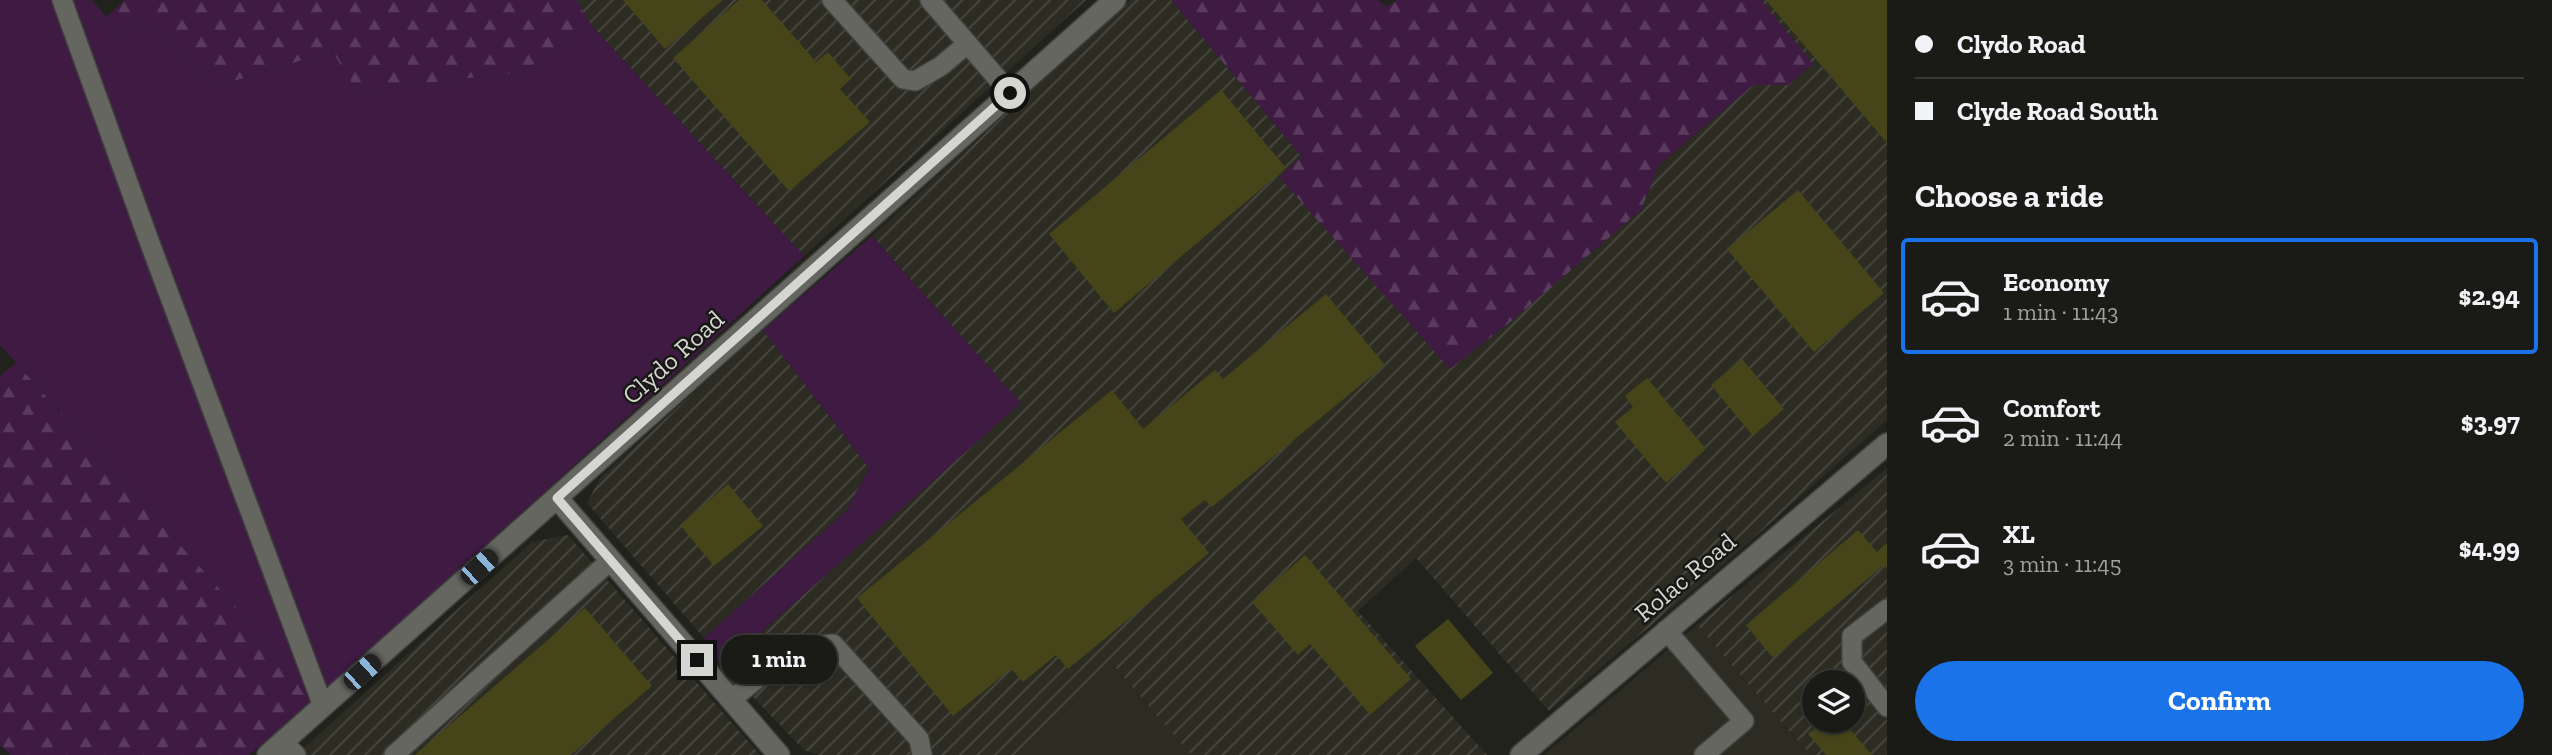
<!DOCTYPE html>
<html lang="en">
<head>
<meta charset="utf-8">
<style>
	body { margin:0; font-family:"Zilla Slab",serif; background:#23231f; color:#f1f3f6; height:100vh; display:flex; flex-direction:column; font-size:26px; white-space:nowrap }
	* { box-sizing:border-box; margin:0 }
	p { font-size:23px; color:#9fa1a1 }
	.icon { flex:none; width:38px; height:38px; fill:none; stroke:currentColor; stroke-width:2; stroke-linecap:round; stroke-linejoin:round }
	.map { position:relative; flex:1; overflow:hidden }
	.panel { display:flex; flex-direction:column; background:#1a1a16; width:665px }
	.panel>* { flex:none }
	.top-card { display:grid; align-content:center; height:154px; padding:0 28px; background:#1a1a16 }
	.tools { position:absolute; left:1802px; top:670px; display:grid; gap:14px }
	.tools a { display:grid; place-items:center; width:63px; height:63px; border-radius:50%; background:#1a1a16; box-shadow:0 2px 5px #0004,0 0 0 2px #383835; font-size:35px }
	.end { position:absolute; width:32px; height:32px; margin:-16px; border:9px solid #d5d5d2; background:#111; box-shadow:0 0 0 4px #111 }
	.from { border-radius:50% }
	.bubble { position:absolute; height:49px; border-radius:24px; background:#1a1a16; box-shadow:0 2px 5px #0004,0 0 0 2px #383835; font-size:23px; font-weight:700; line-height:49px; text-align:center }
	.car { position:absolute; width:21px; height:42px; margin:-21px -10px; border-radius:9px; box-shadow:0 0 5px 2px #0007; background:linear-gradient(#222 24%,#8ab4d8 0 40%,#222 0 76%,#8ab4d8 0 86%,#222 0) }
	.top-card b { display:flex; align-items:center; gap:24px; height:66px; font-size:26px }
	.top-card b+b { border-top:2px solid #383835 }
	.top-card i { width:18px; height:18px; background:#f1f3f6 }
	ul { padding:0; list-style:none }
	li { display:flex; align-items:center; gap:21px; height:116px; margin:0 14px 10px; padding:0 14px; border:4px solid transparent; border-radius:7px }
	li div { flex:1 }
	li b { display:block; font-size:26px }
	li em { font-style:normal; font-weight:700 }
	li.on { border-color:#1a73e8 }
	li>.icon { width:63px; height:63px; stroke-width:1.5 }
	h2 { padding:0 28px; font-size:32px; line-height:84px }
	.action { display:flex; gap:14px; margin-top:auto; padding:14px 28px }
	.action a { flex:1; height:80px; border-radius:42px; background:#1a73e8; color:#fff; font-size:28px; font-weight:700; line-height:80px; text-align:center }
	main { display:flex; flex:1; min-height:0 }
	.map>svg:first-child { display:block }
	.built { fill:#2c2c23 }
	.industrial { fill:url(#industrial-furrows); fill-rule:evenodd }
	.grass { fill:#3f1b44 }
	.forest { fill:url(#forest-firs) }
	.building { fill:#464519 }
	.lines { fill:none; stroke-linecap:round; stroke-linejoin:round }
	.service-casing { stroke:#40403d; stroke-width:22 }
	.minor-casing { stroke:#40403d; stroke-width:24 }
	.service { stroke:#666661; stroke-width:19 }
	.minor { stroke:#666661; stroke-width:21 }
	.route { stroke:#d5d5d2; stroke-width:9 }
	.labels { text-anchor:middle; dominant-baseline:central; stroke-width:5; stroke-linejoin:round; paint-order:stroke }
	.street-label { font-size:26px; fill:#d5d5d2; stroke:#181814 }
</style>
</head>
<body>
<main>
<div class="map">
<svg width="1887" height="755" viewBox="0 0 1887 755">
	<defs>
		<pattern id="industrial-furrows" width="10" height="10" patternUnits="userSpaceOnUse" patternTransform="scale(1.75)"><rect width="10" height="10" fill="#2c2c23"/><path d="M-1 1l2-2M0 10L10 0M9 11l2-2" fill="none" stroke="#4a4a42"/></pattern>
		<pattern id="forest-firs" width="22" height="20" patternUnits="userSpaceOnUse" patternTransform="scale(1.75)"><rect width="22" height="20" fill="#3f1b44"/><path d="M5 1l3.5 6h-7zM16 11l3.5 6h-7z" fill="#5a3b5e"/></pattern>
	</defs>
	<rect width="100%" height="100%" fill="#22221d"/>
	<!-- built -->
	<path class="built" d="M1697,625L1810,755H1544Z
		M1114,666L1191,755H1016Z"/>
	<!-- industrial -->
	<path class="industrial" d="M577,0H1086L804,256L591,25Z
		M1130,0H1171L1303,158L1279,177L1641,211L1658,166L1753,85H1788L1760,0H1887V420L1724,564L1549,711L1416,558L1358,611L1487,755H1191L1114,666L1016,755H819L804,750L723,666L1021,403L872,236Z
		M763,330L869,468L847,510L704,638L587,503L600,478Z
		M1887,468V755H1810L1697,625ZM1815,682H1853V721H1815Z
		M568,535L760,755H296L532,542Z"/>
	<!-- grass -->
	<path class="grass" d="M0,0H92L122,36L142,19L217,86L332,51L358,91L522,72L591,25L804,256L318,698L0,345Z
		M872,236L1021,403L723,666L704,638L847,510L869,468L763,330Z"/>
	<!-- forest -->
	<path class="forest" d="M125,0H577L591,25L522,72L357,91L332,51L217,86L142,19L122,36L106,17Z
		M1171,0H1378L1387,7L1397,0H1761L1813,64L1788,85H1753L1658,166L1641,210L1514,319L1450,369L1279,177L1302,157Z
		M16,363L318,698L249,755H10L2,746L0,747V376Z"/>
	<!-- building -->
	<path class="building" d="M623,0H723L665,49Z
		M739,0H762L816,62L828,52L851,79L840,89L870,122L789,191L673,58Z
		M1766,0H1887V143Z
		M1221,90L1286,168L1114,313L1049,234Z
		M1798,190L1884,293L1814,352L1727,249Z
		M1326,294L1385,365L1212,507L1205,500L1181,519L1209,553L1068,669L1056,655L1023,682L1011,669L953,716L857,598L1112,390L1143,429L1215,370L1223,379Z
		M1742,359L1784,409L1753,436L1711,385Z
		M1647,378L1706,449L1666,483L1615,422L1633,407L1625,396Z
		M728,484L763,526L714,566L680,525Z
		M1858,530L1877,552L1887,543V569L1884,565L1773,658L1746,625Z
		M1305,555L1411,679L1370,715L1310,644L1298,655L1252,602Z
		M585,608L652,686L571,755H415Z
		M1448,619L1493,673L1461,700L1415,646Z
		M1823,721H1843L1872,755H1826L1808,734Z"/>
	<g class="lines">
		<!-- service casing -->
		<g class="service-casing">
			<path id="service" d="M62,0L148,238L323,706
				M832,0L903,79L915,81L941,66L967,44
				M930,0L1010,93
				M1887,609L1852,636V662L1887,707
				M1666,630L1744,721L1704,755
				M731,700L796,647L833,644L919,739L922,755
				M283,742L296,755
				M394,755L611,560"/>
		</g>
		<!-- minor casing -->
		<g class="minor-casing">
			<path id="minor" d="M557,498L779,755
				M268,755L1115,0
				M1521,755L1887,444"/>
		</g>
		<!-- service -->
		<use href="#service" class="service"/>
		<!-- minor -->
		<use href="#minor" class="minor"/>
	</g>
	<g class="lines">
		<!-- route -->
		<path class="route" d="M697,660L557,498L1010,93"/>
	</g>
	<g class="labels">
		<!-- street labels -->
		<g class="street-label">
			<text transform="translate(673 357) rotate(-42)">Clydo Road</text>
			<text transform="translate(1685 577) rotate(-40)">Rolac Road</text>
		</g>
	</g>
</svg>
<div class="tools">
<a><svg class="icon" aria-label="layers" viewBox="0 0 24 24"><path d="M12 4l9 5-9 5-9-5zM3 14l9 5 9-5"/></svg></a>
</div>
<i class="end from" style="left:1010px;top:93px"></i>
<i class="end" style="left:697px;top:660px"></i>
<div class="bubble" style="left:721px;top:635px;width:116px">1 min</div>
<i class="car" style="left:479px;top:567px;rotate:48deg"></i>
<i class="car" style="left:362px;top:672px;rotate:48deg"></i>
</div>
<section class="panel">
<div class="top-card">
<b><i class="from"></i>Clydo Road</b>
<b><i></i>Clyde Road South</b>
</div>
<h2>Choose a ride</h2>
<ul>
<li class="on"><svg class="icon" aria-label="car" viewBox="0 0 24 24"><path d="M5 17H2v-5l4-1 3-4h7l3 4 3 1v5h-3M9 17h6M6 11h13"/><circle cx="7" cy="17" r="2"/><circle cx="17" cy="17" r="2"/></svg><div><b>Economy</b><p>1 min · 11:43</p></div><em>$2.94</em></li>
<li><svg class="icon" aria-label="car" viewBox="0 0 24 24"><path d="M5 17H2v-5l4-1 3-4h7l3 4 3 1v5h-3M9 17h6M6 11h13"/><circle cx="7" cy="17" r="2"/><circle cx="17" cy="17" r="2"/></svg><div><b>Comfort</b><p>2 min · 11:44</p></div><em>$3.97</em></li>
<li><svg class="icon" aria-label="car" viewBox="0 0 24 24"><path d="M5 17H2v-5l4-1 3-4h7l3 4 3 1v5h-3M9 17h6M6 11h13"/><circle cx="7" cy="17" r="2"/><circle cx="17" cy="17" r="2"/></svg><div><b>XL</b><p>3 min · 11:45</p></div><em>$4.99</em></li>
</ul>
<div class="action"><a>Confirm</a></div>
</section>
</main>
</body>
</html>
